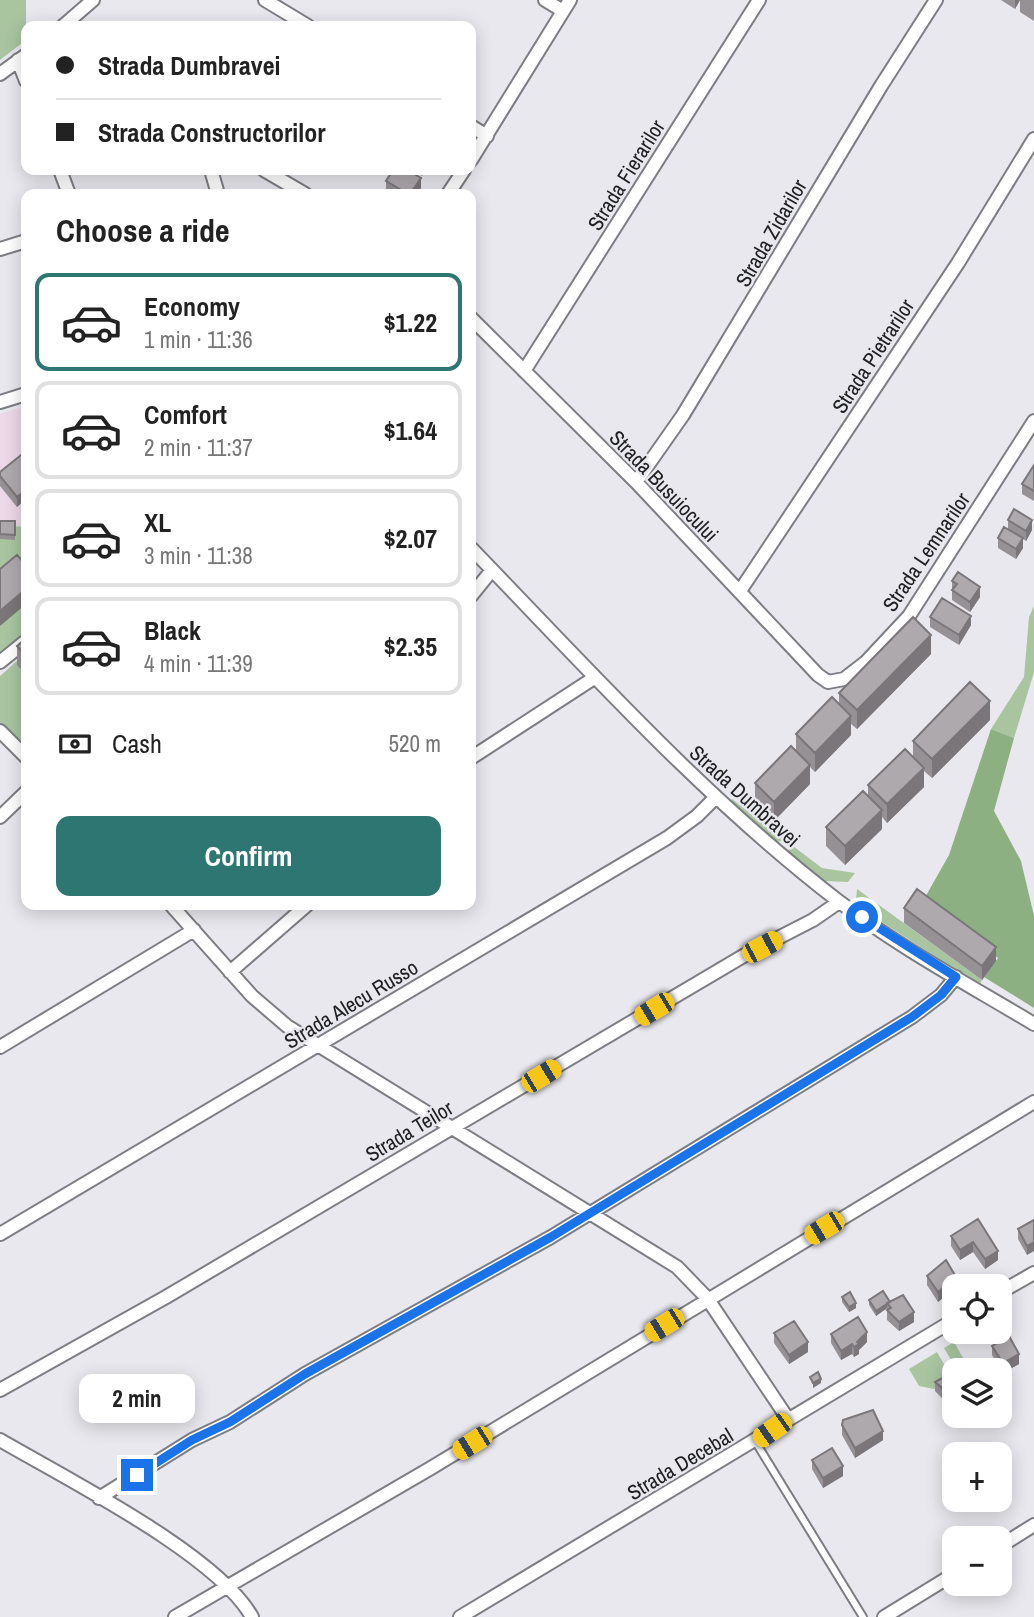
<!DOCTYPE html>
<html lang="en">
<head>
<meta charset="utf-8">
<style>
	body { margin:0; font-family:"Archivo Narrow",sans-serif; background:#f2f2f2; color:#222; height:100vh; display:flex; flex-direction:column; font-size:26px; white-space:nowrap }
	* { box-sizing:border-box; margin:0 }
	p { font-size:23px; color:#767676 }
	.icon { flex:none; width:38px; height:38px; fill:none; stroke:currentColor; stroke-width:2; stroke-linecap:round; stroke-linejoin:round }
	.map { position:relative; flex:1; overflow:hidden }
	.details { position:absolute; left:21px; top:189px; width:455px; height:721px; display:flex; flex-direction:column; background:#fff; border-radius:14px; box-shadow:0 4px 18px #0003 }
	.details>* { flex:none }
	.hud { position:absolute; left:21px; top:21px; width:455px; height:154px; border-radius:14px; box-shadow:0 4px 18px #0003; display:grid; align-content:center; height:154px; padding:0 35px; background:#fff }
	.controls { position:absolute; left:942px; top:1274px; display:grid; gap:14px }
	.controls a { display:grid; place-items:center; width:70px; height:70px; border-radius:14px; background:#fff; box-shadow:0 4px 18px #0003; font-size:35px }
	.end { position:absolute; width:32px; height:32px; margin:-16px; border:9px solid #1a73e8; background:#fff; box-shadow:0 0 0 4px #fff }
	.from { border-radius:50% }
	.bubble { position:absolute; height:49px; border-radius:14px; background:#fff; box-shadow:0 4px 18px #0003; font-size:23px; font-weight:700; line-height:49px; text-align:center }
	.car { position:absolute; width:21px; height:42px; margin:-21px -10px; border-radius:9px; box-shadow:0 0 5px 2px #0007; background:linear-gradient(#f5c518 24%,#345 0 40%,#f5c518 0 76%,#345 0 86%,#f5c518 0) }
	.hud b { display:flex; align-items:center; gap:24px; height:66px; font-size:26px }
	.hud b+b { border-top:2px solid #e0e0e0 }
	.hud i { width:18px; height:18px; background:#222 }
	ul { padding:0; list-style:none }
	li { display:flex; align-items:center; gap:21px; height:98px; margin:0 14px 10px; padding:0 21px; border:4px solid #e0e0e0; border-radius:14px }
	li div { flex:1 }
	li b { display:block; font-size:26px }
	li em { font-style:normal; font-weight:700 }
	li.active { border-color:#2d7671 }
	li>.icon { width:63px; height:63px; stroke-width:1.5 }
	h2 { padding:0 35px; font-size:32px; line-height:84px }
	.pay { display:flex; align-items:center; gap:18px; height:77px; padding:0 35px; font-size:26px }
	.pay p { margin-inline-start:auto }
	.cta { display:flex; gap:14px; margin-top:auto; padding:14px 35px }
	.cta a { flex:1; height:80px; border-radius:14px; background:#2d7671; color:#fff; font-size:28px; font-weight:700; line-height:80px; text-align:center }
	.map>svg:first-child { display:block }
	.education { fill:#ecd8e7 }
	.green { fill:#a8c5a0 }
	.forest { fill:#8cb082 }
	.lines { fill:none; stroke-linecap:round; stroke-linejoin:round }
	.service-casing { stroke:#7d7e83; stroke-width:10 }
	.minor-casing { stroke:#7d7e83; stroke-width:16 }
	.service { stroke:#fff; stroke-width:6 }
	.minor { stroke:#fff; stroke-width:12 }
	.wall { fill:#969195 }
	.shaded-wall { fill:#7a7679 }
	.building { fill:#aea9ad; stroke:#7a7679; stroke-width:2 }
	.route { stroke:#1a73e8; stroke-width:9 }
	.labels { text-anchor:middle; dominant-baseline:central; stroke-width:5; stroke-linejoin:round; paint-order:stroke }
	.street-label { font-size:21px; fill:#202123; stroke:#e8e8ee }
</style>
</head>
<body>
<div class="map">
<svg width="1034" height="1617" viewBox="0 0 1034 1617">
	<rect width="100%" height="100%" fill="#e8e8ee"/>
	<!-- education -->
	<path class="education" d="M26,406V527L0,525V414Z"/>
	<!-- green -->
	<path class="green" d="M0,0H26V40L0,60Z
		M0,525L26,527V634L0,655Z
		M1034,606V672L1014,738L991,729L1024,677L1029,617Z
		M26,653V713L23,716L26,720V750L0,724V676Z
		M732,799L785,840L777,842L729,802Z
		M793,846L822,868L855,873L848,882L824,881L787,851Z
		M857,889L982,980L979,985L865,911L856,900Z
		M954,1342L970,1370H957L944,1348Z
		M937,1352L952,1378L934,1389L919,1386L909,1369Z"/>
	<!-- forest -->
	<path class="forest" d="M991,729L1014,738L994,811L1021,861L1034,916V1008L984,977L998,958L923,901L949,855Z"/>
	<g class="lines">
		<!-- service casing -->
		<g class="service-casing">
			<path id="service" d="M755,1441L863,1617"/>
		</g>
		<!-- minor casing -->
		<g class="minor-casing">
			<path id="minor" d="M265,0L308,26
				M545,0L563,11
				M63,26L93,0
				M18,60L26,81
				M0,74L26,55
				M471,126L487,136
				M471,160L570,0
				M60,170L69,194
				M211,170L218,194
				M264,170L305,194
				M448,194L464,170
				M0,249L26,241
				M471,318L636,482L818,675L828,682L844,679L866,662L909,616L1034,421
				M524,371L759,0
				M0,402L26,394
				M636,482L683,415L881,86L936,0
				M471,548C589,670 702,796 837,900C897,946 969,985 1034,1024
				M740,591L958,263L1034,139
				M471,596L492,570
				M0,662L26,641
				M0,731L26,757
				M471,758L594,678
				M0,817L26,792
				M171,905L252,996L287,1026L677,1267L707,1298L788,1419
				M230,972L307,905
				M0,1047L194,930
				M0,1234L667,838L697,816L715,798
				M999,1293L1034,1273
				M0,1390L166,1297L745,955L813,920L839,902
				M0,1440C65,1478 218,1555 252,1617
				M99,1498L192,1440L230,1422L305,1374L551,1237L912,1017L941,995L956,977
				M999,1547L1034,1525
				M175,1617L431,1468L1034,1102
				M460,1617L954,1320
				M884,1617L954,1574"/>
		</g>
		<!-- service -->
		<use href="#service" class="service"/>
		<!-- minor -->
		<use href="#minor" class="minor"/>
	</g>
	<!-- wall -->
	<path class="wall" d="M1001,0H1034V21L1020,12V0L1015,9Z
		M412,170H426L422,176Z
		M386,181L421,188L416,194H393L386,190Z
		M26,451V499L17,507L0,486V472Z
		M1034,465V501L1022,494V484Z
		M1008,520L1032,530L1026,541L1023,539V548L1016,559L998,548V538L1008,529Z
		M0,521H15V540L0,539Z
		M952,581L980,597L970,612L952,600Z
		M930,617L971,625L959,645L930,627Z
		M26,638V675L17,665V646Z
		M931,654L857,729L851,724V735L815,772L810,767V784L774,821L755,802V783L796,751V734L839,704V693Z
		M990,720L932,778L924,771V787L887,823L882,817V829L845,865L826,846V827L868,797V785L913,757V741Z
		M904,908L996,961L982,980L904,923Z
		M978,1219L998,1260L985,1269L973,1252L960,1260L951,1246V1236Z
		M1034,1220L1027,1255L1018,1239V1229Z
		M927,1276L956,1286L938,1302L927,1285Z
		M842,1297L856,1308L849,1312L842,1302Z
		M869,1300L890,1302L914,1322L899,1331L887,1320V1308L876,1316L869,1305Z
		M774,1333L808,1352L789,1364L774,1343Z
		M831,1334L867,1342L859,1350V1354L854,1357L852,1354L841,1360L831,1343Z
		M992,1346L1019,1364L1003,1373L992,1355Z
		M954,1372V1407L949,1409L941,1397L935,1391V1382Z
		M842,1425L883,1440L855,1458L842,1435Z
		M812,1460L843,1476L823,1488L812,1469Z"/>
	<!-- shaded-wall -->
	<path class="shaded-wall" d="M1015,0H1020L1015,9Z
		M421,178V188L416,194H410Z
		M475,244V254L471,260V251Z
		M26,490V499L17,507V497Z
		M1032,520V530L1026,541V531Z
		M1023,538V548L1016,559V549Z
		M980,587V597L970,612V602Z
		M26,589V604L0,626V611Z
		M971,616V625L959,645V635Z
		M931,635V654L857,729V710Z
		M990,701V720L932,778V759Z
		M851,716V735L815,772V753Z
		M810,765V784L774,821V802Z
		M924,768V787L887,823V804Z
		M882,810V829L845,865V846Z
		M996,947V961L982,980V966Z
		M973,1242V1252L960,1260V1250Z
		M1034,1242V1251L1027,1255V1246Z
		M998,1251V1260L985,1269V1259Z
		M956,1277V1286H954V1289L938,1302V1292Z
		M856,1303V1308L849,1312V1307Z
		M887,1303V1308L876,1316V1311Z
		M914,1312V1322L899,1331V1322Z
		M867,1332V1342L859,1350V1354L854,1357V1347L857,1342Z
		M808,1342V1352L789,1364V1355Z
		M852,1344V1354L841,1360V1351Z
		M1019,1354V1364L1003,1373V1363Z
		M821,1379V1383L813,1388V1383Z
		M954,1397V1407L949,1409V1400Z
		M883,1431V1440L855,1458V1448Z
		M843,1466V1476L823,1488V1478Z"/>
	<!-- building -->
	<path class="building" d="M393,170H408L421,178L410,194H408L386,181Z
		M471,241L475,244L471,251Z
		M26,451V490L17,497L0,476V472Z
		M1034,465V491L1022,484Z
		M1014,509L1032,520L1026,531L1008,520Z
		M0,521H15V535L0,534Z
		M1004,527L1023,538L1016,549L998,538Z
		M17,555L26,565V589L0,611V569Z
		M958,572L980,587L970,602L952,590L957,584L952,581Z
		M942,598L971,616L959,635L930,617Z
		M913,617L931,635L857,710L839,693Z
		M26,638V656L17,646Z
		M970,682L990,701L932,759L913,741Z
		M832,697L851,716L815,753L796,734Z
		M791,746L810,765L774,802L755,783Z
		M905,749L924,768L887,804L868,785Z
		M863,791L882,810L845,846L826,827Z
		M917,889L996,947L982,966L904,908Z
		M978,1219L998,1251L985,1259L973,1242L960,1250L951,1236Z
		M1034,1220V1242L1027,1246L1018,1229Z
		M946,1260L956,1277L938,1292L927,1276Z
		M883,1291L890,1302L876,1311L869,1300Z
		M850,1292L856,1303L849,1307L842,1297Z
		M903,1295L914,1312L899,1322L887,1310L891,1308L887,1303Z
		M858,1317L867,1332L857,1342L859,1344L854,1347L852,1344L841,1351L831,1334Z
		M794,1321L808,1342L789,1355L774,1333Z
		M1009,1336L1019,1354L1003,1363L992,1346Z
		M818,1372L821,1379L813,1383L810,1377Z
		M954,1372V1397L949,1400L941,1387L935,1382Z
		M873,1410L883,1431L855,1448L842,1425L843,1420Z
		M832,1448L843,1466L823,1478L812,1460Z"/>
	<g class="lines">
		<!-- route -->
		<path class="route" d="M137,1475L192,1440L230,1422L305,1374L551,1237L912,1017L941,995L956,977L862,917"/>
	</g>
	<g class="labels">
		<!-- street labels -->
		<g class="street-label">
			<text transform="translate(626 175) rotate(-58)">Strada Fierarilor</text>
			<text transform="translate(771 233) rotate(-60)">Strada Zidarilor</text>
			<text transform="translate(873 356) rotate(-57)">Strada Pietrarilor</text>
			<text transform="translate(664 486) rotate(46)">Strada Busuiocului</text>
			<text transform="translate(926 552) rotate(-56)">Strada Lemnarilor</text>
			<text transform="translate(745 796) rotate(42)">Strada Dumbravei</text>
			<text transform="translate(351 1004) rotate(-31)">Strada Alecu Russo</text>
			<text transform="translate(409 1131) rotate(-31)">Strada Teilor</text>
			<text transform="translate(680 1464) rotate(-31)">Strada Decebal</text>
		</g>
	</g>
</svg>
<div class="controls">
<a><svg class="icon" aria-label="locate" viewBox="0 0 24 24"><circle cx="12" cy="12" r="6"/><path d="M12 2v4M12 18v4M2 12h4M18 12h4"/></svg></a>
<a><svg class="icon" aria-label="layers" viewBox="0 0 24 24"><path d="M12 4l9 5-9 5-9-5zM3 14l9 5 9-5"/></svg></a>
<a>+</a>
<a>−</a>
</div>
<i class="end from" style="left:862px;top:917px"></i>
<i class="end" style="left:137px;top:1475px"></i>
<div class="bubble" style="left:79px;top:1374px;width:116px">2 min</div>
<i class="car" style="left:762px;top:947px;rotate:62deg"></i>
<i class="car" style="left:654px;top:1009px;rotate:239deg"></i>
<i class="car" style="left:541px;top:1076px;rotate:59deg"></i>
<i class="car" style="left:824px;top:1228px;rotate:239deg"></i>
<i class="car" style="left:664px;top:1325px;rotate:238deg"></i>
<i class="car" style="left:772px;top:1430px;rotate:235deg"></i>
<i class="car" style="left:472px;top:1443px;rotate:238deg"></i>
<div class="hud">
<b><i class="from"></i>Strada Dumbravei</b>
<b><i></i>Strada Constructorilor</b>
</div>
<section class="details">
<h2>Choose a ride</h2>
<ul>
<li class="active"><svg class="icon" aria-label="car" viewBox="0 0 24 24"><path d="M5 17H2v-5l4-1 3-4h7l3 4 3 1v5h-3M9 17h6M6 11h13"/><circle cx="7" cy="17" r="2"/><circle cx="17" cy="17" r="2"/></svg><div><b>Economy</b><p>1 min · 11:36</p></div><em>$1.22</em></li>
<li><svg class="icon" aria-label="car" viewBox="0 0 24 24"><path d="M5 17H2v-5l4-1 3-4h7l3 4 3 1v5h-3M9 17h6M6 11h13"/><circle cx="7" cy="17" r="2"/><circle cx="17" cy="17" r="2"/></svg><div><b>Comfort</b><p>2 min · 11:37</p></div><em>$1.64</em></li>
<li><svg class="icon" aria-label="car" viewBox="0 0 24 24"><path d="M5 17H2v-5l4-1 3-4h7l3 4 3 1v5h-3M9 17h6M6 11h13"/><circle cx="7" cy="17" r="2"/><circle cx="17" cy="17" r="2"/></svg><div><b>XL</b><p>3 min · 11:38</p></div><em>$2.07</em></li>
<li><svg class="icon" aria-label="car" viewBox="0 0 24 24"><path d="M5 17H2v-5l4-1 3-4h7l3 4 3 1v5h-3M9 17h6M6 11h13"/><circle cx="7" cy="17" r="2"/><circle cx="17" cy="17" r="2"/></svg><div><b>Black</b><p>4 min · 11:39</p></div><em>$2.35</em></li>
</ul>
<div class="pay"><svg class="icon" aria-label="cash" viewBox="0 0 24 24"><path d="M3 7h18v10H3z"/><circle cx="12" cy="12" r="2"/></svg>Cash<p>520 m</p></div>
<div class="cta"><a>Confirm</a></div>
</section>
</div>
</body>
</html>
